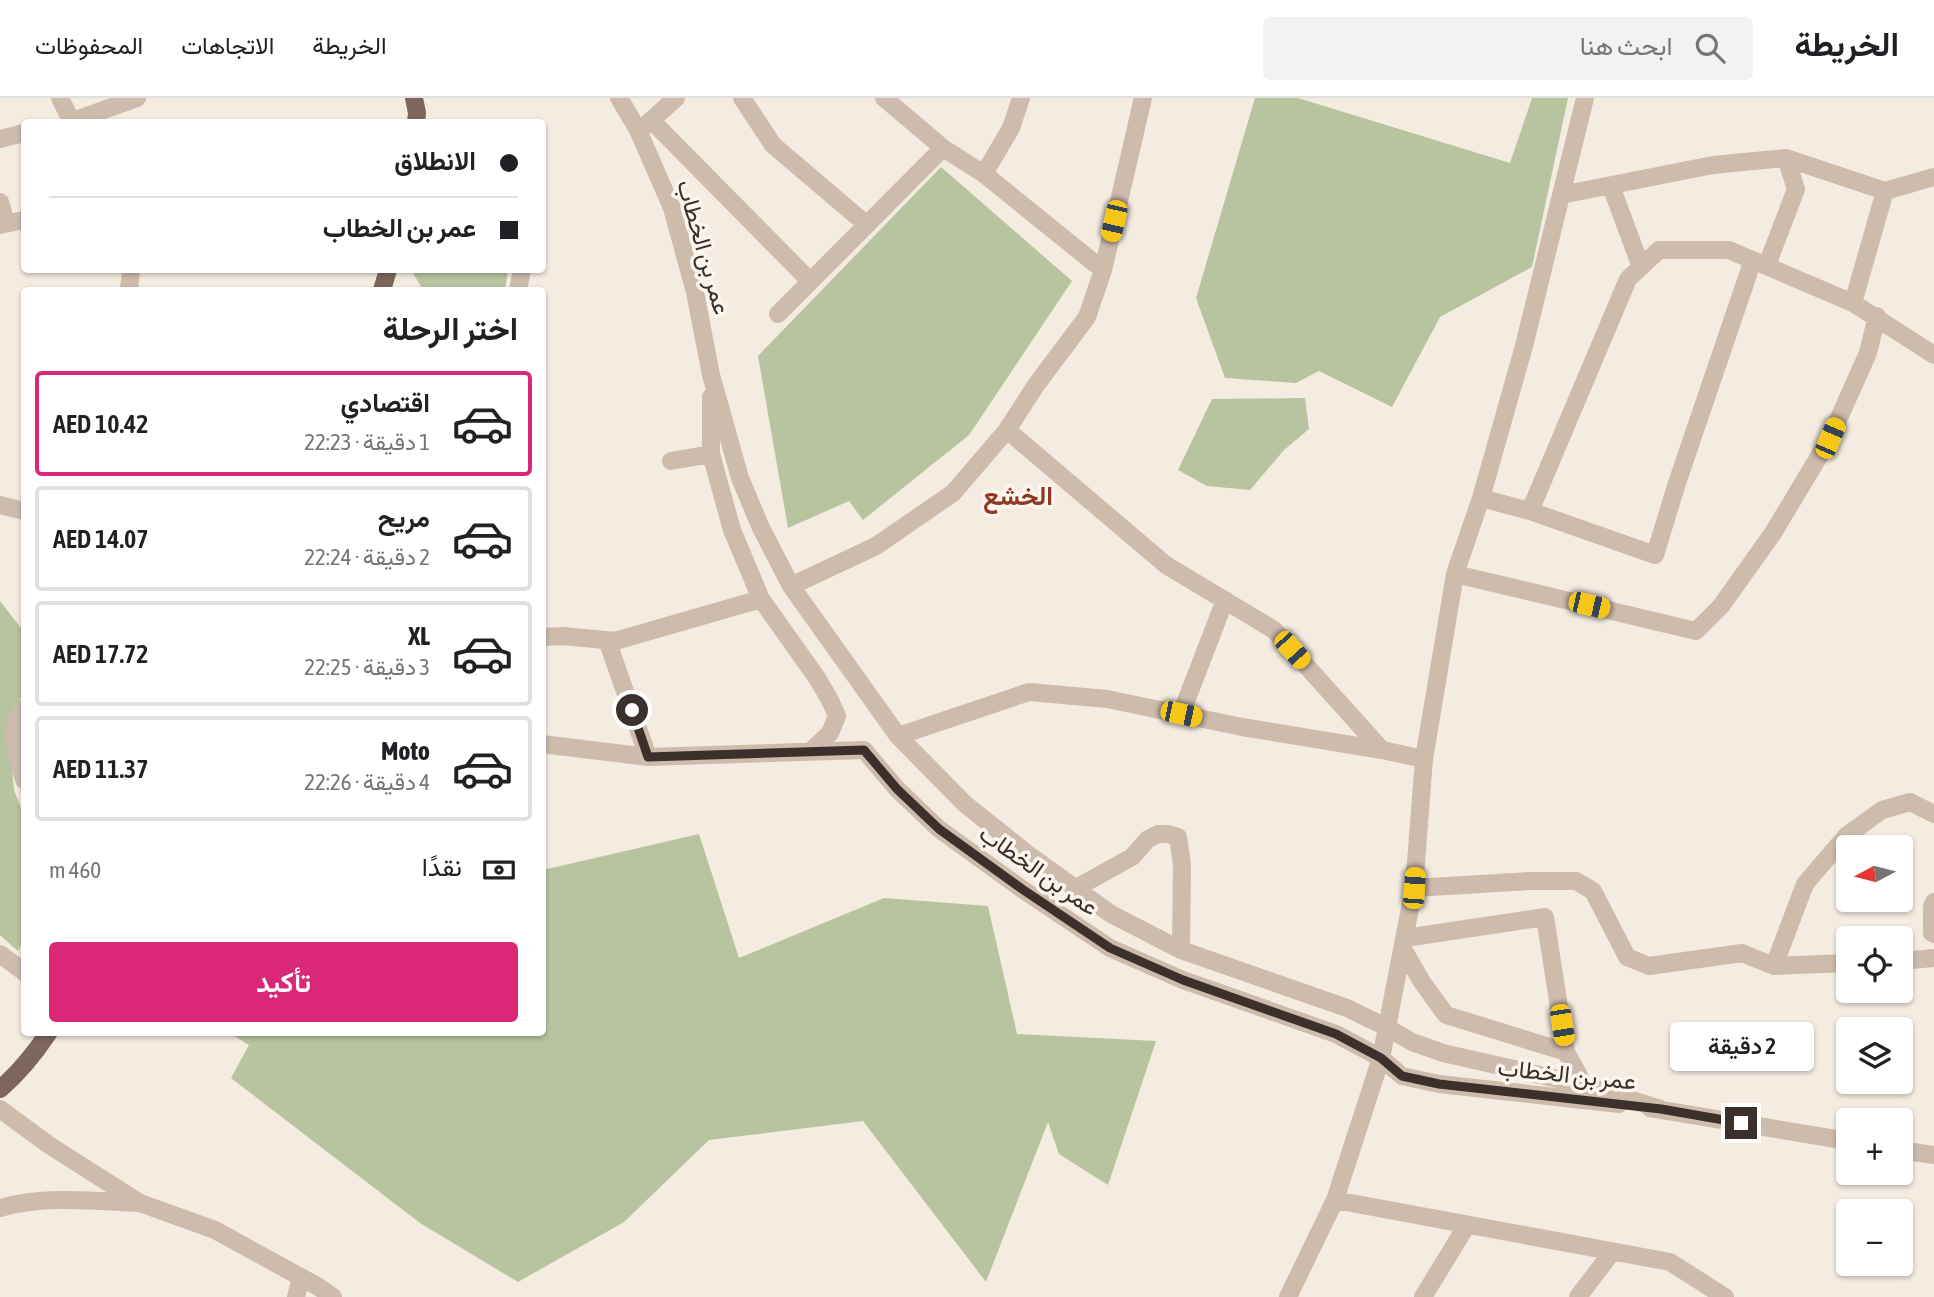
<!DOCTYPE html>
<html lang="ar">
<head>
<meta charset="utf-8">
<style>
	body { margin:0; font-family:"Asap Condensed",Vazirmatn,sans-serif; background:#f2f2f2; color:#202124; direction:rtl; height:100vh; display:flex; flex-direction:column; font-size:26px; white-space:nowrap }
	* { box-sizing:border-box; margin:0 }
	p { font-size:23px; color:#757577 }
	.icon { flex:none; width:38px; height:38px; fill:none; stroke:currentColor; stroke-width:2; stroke-linecap:round; stroke-linejoin:round }
	.map { position:relative; flex:1; overflow:hidden; direction:ltr }
	.side { position:absolute; left:21px; top:189px; width:525px; height:749px; display:flex; flex-direction:column; background:#fff; border-radius:7px; box-shadow:0 2px 5px #0004; direction:rtl }
	.side>* { flex:none }
	.top-card { position:absolute; left:21px; top:21px; width:525px; height:154px; border-radius:7px; box-shadow:0 2px 5px #0004; direction:rtl; display:grid; align-content:center; height:154px; padding:0 28px; background:#fff }
	.needle { width:46px; rotate:263deg }
	.controls { position:absolute; left:1836px; top:737px; display:grid; gap:14px }
	.controls a { display:grid; place-items:center; width:77px; height:77px; border-radius:7px; background:#fff; box-shadow:0 2px 5px #0004; font-size:35px }
	.end { position:absolute; width:32px; height:32px; margin:-16px; border:9px solid #3b302b; background:#fff; box-shadow:0 0 0 4px #fff }
	.from { border-radius:50% }
	.bubble { position:absolute; height:49px; border-radius:7px; background:#fff; box-shadow:0 2px 5px #0004; font-size:23px; font-weight:600; line-height:49px; text-align:center; direction:rtl }
	.car { position:absolute; width:21px; height:42px; margin:-21px -10px; border-radius:9px; box-shadow:0 0 5px 2px #0007; background:linear-gradient(#f5c518 24%,#345 0 40%,#f5c518 0 76%,#345 0 86%,#f5c518 0) }
	.top-card b { display:flex; align-items:center; gap:24px; height:66px; font-size:26px }
	.top-card b+b { border-top:2px solid #e0e0e0 }
	.top-card i { width:18px; height:18px; background:#202124 }
	ul { padding:0; list-style:none }
	li { display:flex; align-items:center; gap:21px; height:105px; margin:0 14px 10px; padding:0 14px; border:4px solid #e0e0e0; border-radius:7px }
	li div { flex:1 }
	li b { display:block; font-size:26px }
	li em { font-style:normal; font-weight:600 }
	li.active { border-color:#db2777 }
	li>.icon { width:63px; height:63px; stroke-width:1.5 }
	h2 { padding:0 28px; font-size:32px; line-height:84px }
	.pay { display:flex; align-items:center; gap:18px; height:77px; padding:0 28px; font-size:26px }
	.pay p { margin-inline-start:auto }
	.button { display:flex; gap:14px; margin-top:auto; padding:14px 28px }
	.button a { flex:1; height:80px; border-radius:7px; background:#db2777; color:#fff; font-size:28px; font-weight:600; line-height:80px; text-align:center }
	header { display:flex; align-items:center; gap:42px; box-sizing:border-box; height:98px; padding:0 35px; background:#fff; border-bottom:2px solid #e0e0e0 }
	header strong { font-size:33px }
	nav { display:flex; gap:38px; margin-inline-start:auto; font-size:24px }
	.search { width:490px; height:63px; background:#f2f2f2; display:flex; align-items:center; gap:18px; box-sizing:border-box; padding:0 24px; border-radius:7px; color:#757577; font-size:26px }
	.map>svg:first-child { display:block }
	.green { fill:#b8c4a0 }
	.lines { fill:none; stroke-linecap:round; stroke-linejoin:round }
	.minor { stroke:#cdbbac; stroke-width:18 }
	.major { stroke:#7d675c; stroke-width:18 }
	.route { stroke:#3b302b; stroke-width:9 }
	.labels { text-anchor:middle; dominant-baseline:central; stroke-width:7; stroke-linejoin:round; paint-order:stroke }
	.street-label { font-size:24px; fill:#3b302b; stroke:#fbf5ee }
	.neighbourhood-label { font-size:26px; font-weight:bold; fill:#8c3b22; stroke:#fbf5ee }
</style>
</head>
<body>
<header>
<strong>الخريطة</strong>
<div class="search"><svg class="icon" aria-label="search" viewBox="0 0 24 24"><circle cx="10" cy="10" r="6"/><path d="M15 15l6 6"/></svg>ابحث هنا</div>
<nav><a>الخريطة</a><a>الاتجاهات</a><a>المحفوظات</a></nav>
</header>
<div class="map">
<svg width="1934" height="1199" viewBox="0 0 1934 1199">
	<rect width="100%" height="100%" fill="#f4ebe1"/>
	<!-- green -->
	<path class="green" d="M1255,0H1298L1510,65L1532,0H1568L1532,169L1440,219L1392,309L1319,273L1296,285L1225,280L1196,200Z
		M941,69L1072,183L969,337L863,422L849,403L788,430L758,258Z
		M414,172H508L505,192H423L413,175Z
		M1305,300L1309,331L1284,352L1250,392L1207,388L1178,372L1212,301Z
		M0,503L24,534V593L8,624L14,692L24,718V842L18,853L0,837Z
		M699,736L739,860L884,800L988,808L1017,936L1156,943L1108,1087L1059,1056L1048,1024L986,1184L863,1023L709,1042L624,1124L518,1184L420,1125L231,980L249,947L229,935L542,934L543,772Z"/>
	<g class="lines">
		<!-- minor -->
		<path class="minor" d="M60,0L72,24
			M619,0L638,32L672,110L695,194L711,277L740,380L761,430L791,488L898,638L965,706L1029,757L1111,816L1181,852L1347,910L1388,930L1412,944L1443,955L1584,987L1661,1011
			M742,0L773,47L867,127
			M884,0L943,50L984,76L1103,172
			M652,23L810,183
			M70,24L137,0
			M645,28L676,0
			M0,41L24,35
			M984,76L1011,30L1021,0
			M1611,88L1641,169
			M1561,97L1713,67L1786,60L1885,93L1934,79
			M0,104L6,125
			M0,127L24,122
			M1767,167L1796,91L1786,60
			M129,192L131,172
			M518,192L522,172
			M1853,205L1885,93
			M778,216L943,50
			M711,299V356L732,432L761,501L817,580L830,602L837,618L830,635L811,653
			M1007,332L1166,467L1274,532L1382,652
			M671,363L711,356
			M1481,400L1530,413L1655,457L1677,385L1753,162
			M0,407L24,413
			M1530,413L1628,181L1659,152H1729L1853,205L1934,257
			M1455,476L1696,533L1721,508L1773,435L1830,340L1868,255L1877,218
			M791,488L876,448L953,395L1007,332L1036,287L1087,219L1103,172L1143,0
			M542,539L563,538L615,543L761,501
			M607,542L648,659
			M24,610C22,614 17,620 16,625C12,643 19,665 24,682
			M1181,616L1225,502
			M898,638L1029,594L1107,601L1242,629L1382,652L1424,661
			M542,646L648,659L864,652L897,691L939,731L1022,791L1110,850L1183,882L1336,936L1381,960L1402,978L1439,986L1619,1006
			M1076,790L1132,759L1148,741L1158,736H1168L1178,739L1182,766L1181,852
			M1414,790L1529,783H1576L1593,793L1627,859L1649,868L1742,855L1774,868L1848,865
			M1934,804L1932,809V835L1934,836
			M1405,840L1545,819L1566,954
			M1403,851L1422,884L1446,917L1566,954L1584,987
			M0,856L24,874
			M1900,863L1934,860
			M1774,868L1805,786L1846,738L1882,712L1910,704L1934,716
			M1650,1010L1848,1043
			M0,1011L49,1047L140,1105L215,1132L317,1188L333,1199
			M1900,1052L1934,1057
			M1335,1102L1670,1164L1725,1199
			M0,1110C45,1097 94,1103 140,1105
			M296,1199L301,1179
			M1288,1199L1335,1102L1381,960L1414,790L1424,661L1455,476L1481,400L1524,248L1585,0
			M1423,1199L1467,1127
			M1578,1199L1612,1154"/>
		<!-- major -->
		<path class="major" d="M414,0L417,15L416,24
			M382,192L388,172
			M0,991C19,975 35,955 49,934"/>
	</g>
	<g class="lines">
		<!-- route -->
		<path class="route" d="M632,612L648,659L864,652L897,691L939,731L1022,791L1110,850L1183,882L1336,936L1381,960L1402,978L1439,986L1661,1011L1741,1025"/>
	</g>
	<g class="labels">
		<!-- street labels -->
		<g class="street-label">
			<text transform="translate(704 149) rotate(74)">عمر بن الخطاب</text>
			<text transform="translate(1039 772) rotate(35)">عمر بن الخطاب</text>
			<text transform="translate(1567 976) rotate(6)">عمر بن الخطاب</text>
		</g>
		<!-- neighbourhood labels -->
		<g class="neighbourhood-label">
			<text x="1018" y="398">الخشع</text>
		</g>
	</g>
</svg>
<div class="controls">
<a><svg class="needle" viewBox="-14 -14 28 28"><path d="M0-13l5 13h-10z" fill="#e53935"/><path d="M0 13l5-13h-10z" fill="#757577"/></svg></a>
<a><svg class="icon" aria-label="locate" viewBox="0 0 24 24"><circle cx="12" cy="12" r="6"/><path d="M12 2v4M12 18v4M2 12h4M18 12h4"/></svg></a>
<a><svg class="icon" aria-label="layers" viewBox="0 0 24 24"><path d="M12 4l9 5-9 5-9-5zM3 14l9 5 9-5"/></svg></a>
<a>+</a>
<a>−</a>
</div>
<i class="end from" style="left:632px;top:612px"></i>
<i class="end" style="left:1741px;top:1025px"></i>
<div class="bubble" style="left:1670px;top:924px;width:144px">2 دقيقة</div>
<i class="car" style="left:1114px;top:123px;rotate:193deg"></i>
<i class="car" style="left:1830px;top:340px;rotate:23deg"></i>
<i class="car" style="left:1589px;top:507px;rotate:103deg"></i>
<i class="car" style="left:1292px;top:552px;rotate:138deg"></i>
<i class="car" style="left:1181px;top:616px;rotate:102deg"></i>
<i class="car" style="left:1414px;top:790px;rotate:4deg"></i>
<i class="car" style="left:1562px;top:927px;rotate:171deg"></i>
<div class="top-card">
<b><i class="from"></i>الانطلاق</b>
<b><i></i>عمر بن الخطاب</b>
</div>
<section class="side">
<h2>اختر الرحلة</h2>
<ul>
<li class="active"><svg class="icon" aria-label="car" viewBox="0 0 24 24"><path d="M5 17H2v-5l4-1 3-4h7l3 4 3 1v5h-3M9 17h6M6 11h13"/><circle cx="7" cy="17" r="2"/><circle cx="17" cy="17" r="2"/></svg><div><b>اقتصادي</b><p>1 دقيقة · 22:23</p></div><em>AED 10.42</em></li>
<li><svg class="icon" aria-label="car" viewBox="0 0 24 24"><path d="M5 17H2v-5l4-1 3-4h7l3 4 3 1v5h-3M9 17h6M6 11h13"/><circle cx="7" cy="17" r="2"/><circle cx="17" cy="17" r="2"/></svg><div><b>مريح</b><p>2 دقيقة · 22:24</p></div><em>AED 14.07</em></li>
<li><svg class="icon" aria-label="car" viewBox="0 0 24 24"><path d="M5 17H2v-5l4-1 3-4h7l3 4 3 1v5h-3M9 17h6M6 11h13"/><circle cx="7" cy="17" r="2"/><circle cx="17" cy="17" r="2"/></svg><div><b>XL</b><p>3 دقيقة · 22:25</p></div><em>AED 17.72</em></li>
<li><svg class="icon" aria-label="car" viewBox="0 0 24 24"><path d="M5 17H2v-5l4-1 3-4h7l3 4 3 1v5h-3M9 17h6M6 11h13"/><circle cx="7" cy="17" r="2"/><circle cx="17" cy="17" r="2"/></svg><div><b>Moto</b><p>4 دقيقة · 22:26</p></div><em>AED 11.37</em></li>
</ul>
<div class="pay"><svg class="icon" aria-label="cash" viewBox="0 0 24 24"><path d="M3 7h18v10H3z"/><circle cx="12" cy="12" r="2"/></svg>نقدًا<p>460 m</p></div>
<div class="button"><a>تأكيد</a></div>
</section>
</div>
</body>
</html>
